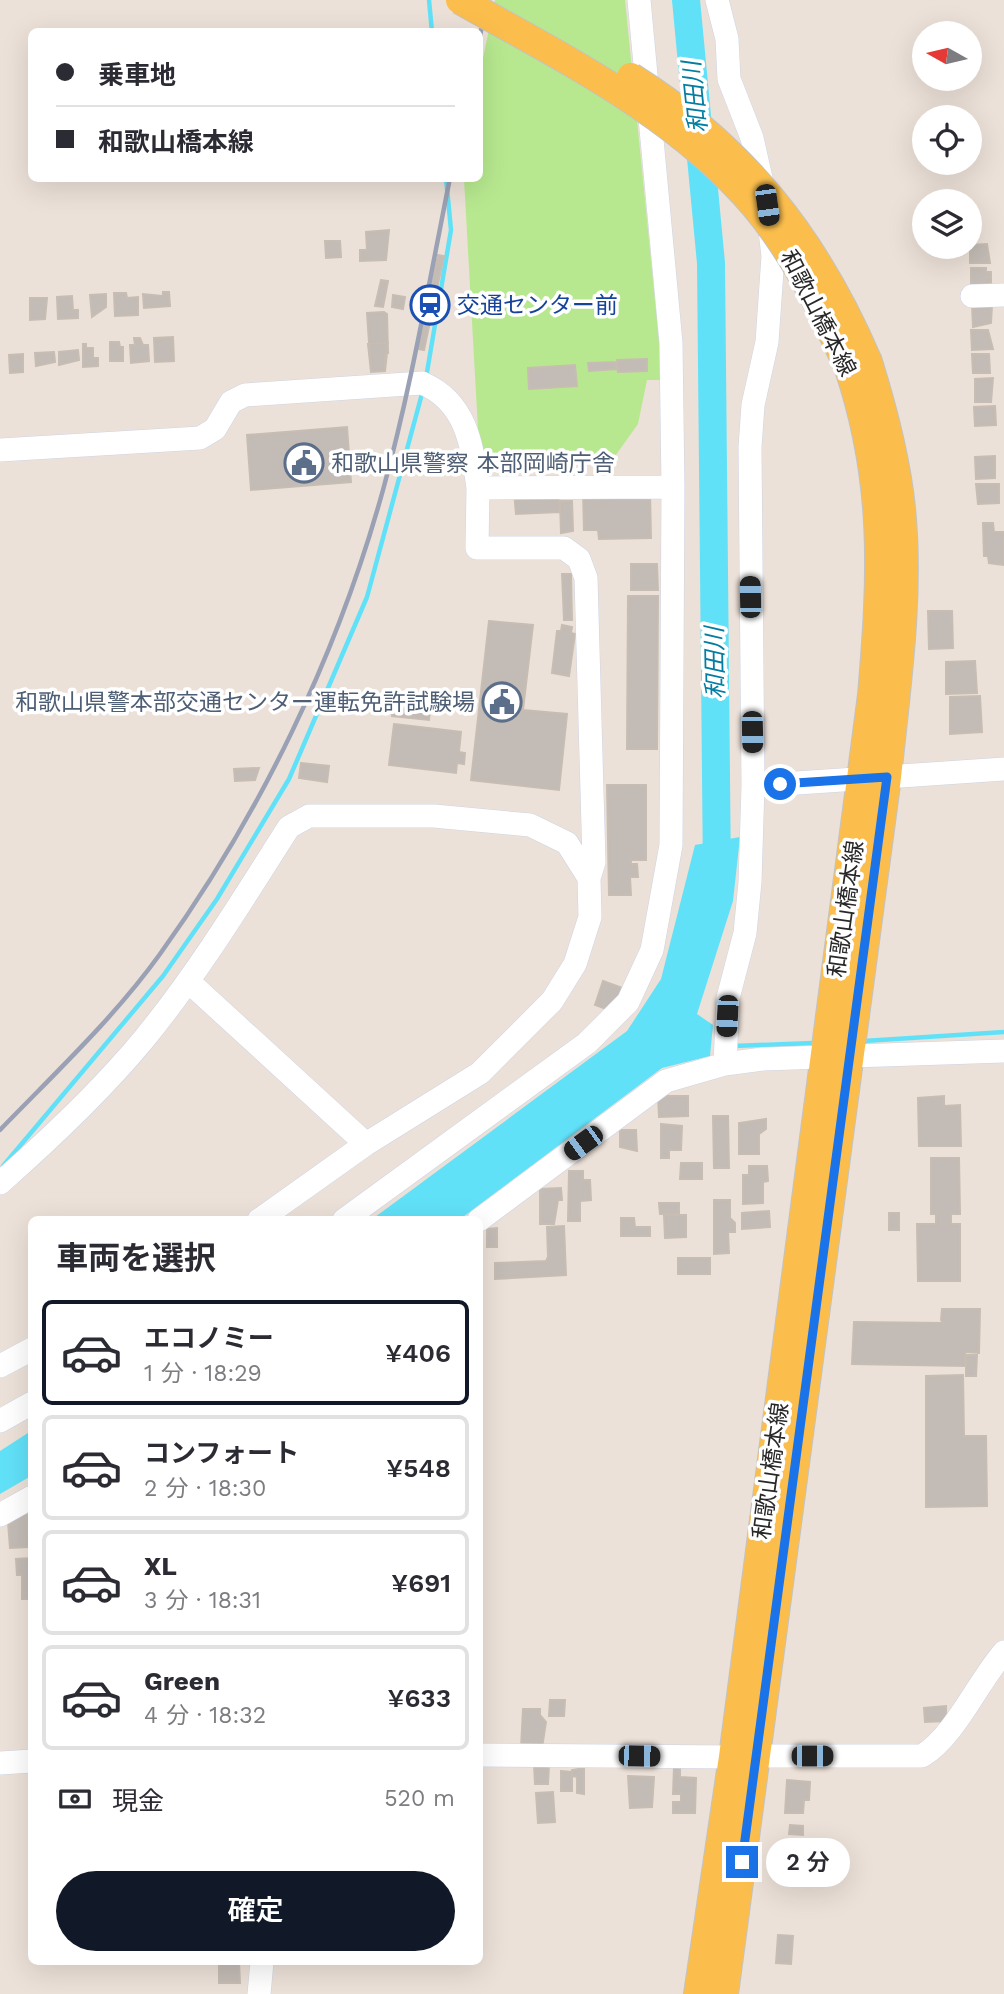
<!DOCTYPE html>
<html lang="ja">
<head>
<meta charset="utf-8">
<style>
	body { margin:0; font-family:"Work Sans","Noto Sans JP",sans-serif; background:#f7f7f7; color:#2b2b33; height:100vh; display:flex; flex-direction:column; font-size:26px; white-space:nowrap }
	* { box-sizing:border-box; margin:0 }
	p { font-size:23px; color:#7c7c81 }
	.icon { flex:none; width:38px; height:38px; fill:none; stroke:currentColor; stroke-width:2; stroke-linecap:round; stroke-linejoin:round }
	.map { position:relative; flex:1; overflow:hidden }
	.drawer { position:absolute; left:28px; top:1216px; width:455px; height:749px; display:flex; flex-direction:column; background:#fff; border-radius:10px; box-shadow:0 7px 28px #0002 }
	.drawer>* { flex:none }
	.top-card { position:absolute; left:28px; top:28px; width:455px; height:154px; border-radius:10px; box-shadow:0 7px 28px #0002; display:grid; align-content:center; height:154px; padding:0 28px; background:#fff }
	.needle { width:46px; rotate:278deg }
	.tools { position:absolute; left:912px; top:21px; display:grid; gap:14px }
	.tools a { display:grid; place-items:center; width:70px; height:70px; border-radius:50%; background:#fff; box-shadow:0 7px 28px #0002; font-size:35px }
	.end { position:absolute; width:32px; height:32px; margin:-16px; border:9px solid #1a73e8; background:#fff; box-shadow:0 0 0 4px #fff }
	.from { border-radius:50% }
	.bubble { position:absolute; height:49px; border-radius:24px; background:#fff; box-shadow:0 7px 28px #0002; font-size:23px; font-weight:600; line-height:49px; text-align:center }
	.car { position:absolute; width:21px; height:42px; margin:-21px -10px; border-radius:9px; box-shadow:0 0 5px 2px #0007; background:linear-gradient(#222 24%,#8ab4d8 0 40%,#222 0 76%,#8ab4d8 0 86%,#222 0) }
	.top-card b { display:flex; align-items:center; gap:24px; height:66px; font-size:26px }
	.top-card b+b { border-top:2px solid #e1e1e2 }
	.top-card i { width:18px; height:18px; background:#2b2b33 }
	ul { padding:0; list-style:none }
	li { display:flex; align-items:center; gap:21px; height:105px; margin:0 14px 10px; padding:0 14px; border:4px solid #e1e1e2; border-radius:10px }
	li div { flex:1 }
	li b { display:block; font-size:26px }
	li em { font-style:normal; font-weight:600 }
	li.on { border-color:#111827 }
	li>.icon { width:63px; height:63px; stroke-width:1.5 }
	h2 { padding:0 28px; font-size:32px; line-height:84px }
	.pay { display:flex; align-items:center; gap:18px; height:77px; padding:0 28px; font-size:26px }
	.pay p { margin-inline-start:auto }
	.primary-button { display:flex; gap:14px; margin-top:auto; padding:14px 28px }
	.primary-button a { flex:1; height:80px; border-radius:42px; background:#111827; color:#fff; font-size:28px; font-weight:600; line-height:80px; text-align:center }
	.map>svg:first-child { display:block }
	.green { fill:#b7e88f }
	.water { fill:#61e1f8 }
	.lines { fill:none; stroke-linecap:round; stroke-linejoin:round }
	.stream { stroke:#61e1f8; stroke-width:4.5 }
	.river { stroke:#61e1f8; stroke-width:28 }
	.building { fill:#c3bbb5; stroke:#c7bdb2; stroke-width:2 }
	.minor-casing { stroke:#cdd4e3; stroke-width:24 }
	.major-casing { stroke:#c3c3c3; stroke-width:30 }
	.minor { stroke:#fff; stroke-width:23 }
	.major { stroke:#fbbe4d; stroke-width:28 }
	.rail { stroke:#9aa1b4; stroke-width:4.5 }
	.major-bridge-casing { stroke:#c3c3c3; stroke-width:30; stroke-linecap:butt }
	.major-bridge { stroke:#fbbe4d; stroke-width:28 }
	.route { stroke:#1a73e8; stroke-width:9 }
	.labels { text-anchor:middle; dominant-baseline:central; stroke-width:7; stroke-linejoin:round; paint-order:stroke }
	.transit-label { font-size:23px; fill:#164399; stroke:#fff; text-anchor:start }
	.street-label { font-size:23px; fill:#282828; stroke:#fff }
	.service-label { font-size:23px; fill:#4e5e75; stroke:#fff; text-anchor:start }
	.water-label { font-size:24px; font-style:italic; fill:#037da1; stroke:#fff }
</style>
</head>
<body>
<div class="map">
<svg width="1004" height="1994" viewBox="0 0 1004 1994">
	<rect width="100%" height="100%" fill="#ece1d8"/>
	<!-- green -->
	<path class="green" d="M495,0H625L663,380H647L638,424L613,459L497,465L479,447L464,179L480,178V73Z"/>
	<!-- water -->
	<path class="water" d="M740,837L733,901L697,1014L713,1025L710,1056L662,1068L459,1220H371L627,1031L661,979L695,845Z
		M31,1431V1476L0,1494V1451Z"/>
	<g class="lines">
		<!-- stream -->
		<path class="stream" d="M429,0L432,32
			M426,378L451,230L446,178
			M864,1041L1004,1032
			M734,1046L813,1043
			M3,1166L163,976L217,899L289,779L367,597L423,390"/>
		<!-- river -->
		<path class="river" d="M686,0L711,263L717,878"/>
	</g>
	<!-- building -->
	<path class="building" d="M389,230L386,260L360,261V250H367L366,232Z
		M325,241H340L341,257L326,258Z
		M987,244L990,263H970V245Z
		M438,255L444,256L424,350L418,349Z
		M971,268H986V272H991V285L971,286Z
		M381,280L388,281L383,307L375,306Z
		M163,292H169L170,306L144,308L143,294L163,296Z
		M114,293H126L127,298L138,297V315L115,316Z
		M106,294V307L92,317L90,295Z
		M393,295L405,297L403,309L392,307Z
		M72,296L73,310H78V318L58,319L57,297Z
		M30,298H47L45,319L30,320Z
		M972,305H992L991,323L973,327Z
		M384,312L387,314L388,353H385V371L371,372L367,313Z
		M971,330H988L993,349L972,350Z
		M173,337L174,361L155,362L154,338Z
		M134,338H140L143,345H148L149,361L131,363L130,345H135Z
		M110,342H119L120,347H123V361H110Z
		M388,343L385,371L371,372L368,344Z
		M83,344H86V348H93V358H98V366L83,367Z
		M78,350L79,360L59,365V352Z
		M54,352L55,362L36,366L35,353Z
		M23,354V372L10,373L9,355Z
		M972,354H989L990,373H973Z
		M647,359V371L618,372L617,360Z
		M616,362V369L589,371L588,363Z
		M575,365L577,386L529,389L528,368Z
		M993,378L991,402H975V379Z
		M995,406L996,425L975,426L974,407Z
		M347,427L351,482L251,490L247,435Z
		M995,456V478L976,479L975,457Z
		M976,484H999V503L978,504Z
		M558,490L559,512L516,514L514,492Z
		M650,491L651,538L599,539L598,530H584L583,492Z
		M560,501H572L573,531L561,533Z
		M983,523H993L994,532H1004V565L989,563L988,556H984Z
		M631,564H657L658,590H631Z
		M562,574H571L572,620H564Z
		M628,596H658L657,749H627Z
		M928,611H952L953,648L929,649Z
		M489,621L533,625L523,710L567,714L559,790L471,780Z
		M562,625L572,627L571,633L575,634L569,676L552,673L557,631H561Z
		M975,661L977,693L946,694V662Z
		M980,696L982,732L950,734V697Z
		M393,708L430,711L429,720L392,716Z
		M394,724L461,732L459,752L465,753L464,764L457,763L456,773L389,765Z
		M301,763L329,766L327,782L299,778Z
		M259,768L255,780L235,781L234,769Z
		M607,785H646V860H631V864H637L638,877H630L631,895H609Z
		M603,981L625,989L609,1010L595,1005Z
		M658,1096H688V1116L659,1117Z
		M944,1096V1106L960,1105L961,1146H919L918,1098Z
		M713,1116H728L729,1168H714Z
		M766,1119V1129L759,1134V1154H739V1123Z
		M661,1124L682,1126L681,1150H669V1158H661Z
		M620,1130H636L637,1151L620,1147Z
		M931,1158H959L960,1214H951V1224H960V1281H918L917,1224H936V1214H931Z
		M681,1163H702V1179H680Z
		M749,1166H767L768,1181L763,1182V1203L743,1204V1175H749Z
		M569,1171H583V1180H590L591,1200L580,1201V1221H568Z
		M561,1188L562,1200H558L554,1224H540V1189Z
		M714,1200H730V1218L735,1223V1232H728L729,1253L714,1254Z
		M659,1203H679V1214H660Z
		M769,1211L770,1227L742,1229V1213Z
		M889,1213H899V1230H889Z
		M664,1215H686V1237L665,1238Z
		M621,1218H634L635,1227H650V1236H621Z
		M564,1226L566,1275L495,1279V1263L546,1261L548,1257L547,1227Z
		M497,1228V1247H487V1229Z
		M678,1258H710V1274H678Z
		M942,1309H980L979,1353L965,1352V1366L852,1364L854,1322L944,1323L941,1320Z
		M966,1355H977L976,1376H966Z
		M963,1375L964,1436H986L987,1506L926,1507V1376Z
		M27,1514L29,1547L10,1548L8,1522H12V1515Z
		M32,1558V1599H22V1575H17L16,1559Z
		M550,1700H565L564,1716H549Z
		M946,1706V1721L925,1722L924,1708Z
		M523,1709H540V1715L546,1722L542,1748H521Z
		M549,1764L548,1784H535L534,1765Z
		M674,1767H680V1777L696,1778L695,1813H673V1802H681V1794H673Z
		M584,1768V1794L577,1793V1777L572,1776V1770Z
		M561,1771L572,1772V1791H561Z
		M628,1776L654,1777L652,1807L630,1808Z
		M787,1780L810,1782L809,1800H804L803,1813H785Z
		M553,1792L555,1822L538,1823L536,1793Z
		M790,1825L803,1826V1835L789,1834Z
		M778,1935L793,1936L791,1964L776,1963Z
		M239,1962L240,1983H219V1963Z"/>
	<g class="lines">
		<!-- minor casing -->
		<g class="minor-casing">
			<path id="minor" d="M717,0L727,39L729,79L752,138L767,205L773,256L767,342L753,405L750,447L753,786L750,882L745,933L728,998L725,1064
				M972,296L1004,295
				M0,450L200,438L215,429L231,402L245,395L422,383C467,402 472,446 478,488L673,487
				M478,488L477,548H564L579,559L586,578L594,862L589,878
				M753,786L1004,769
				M188,981L366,1144
				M0,1183C50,1139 101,1091 144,1039C198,973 243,899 289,827L309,816H434L530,825L567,843L589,878L590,917L575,964L552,1001L480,1073L366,1144L259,1220
				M344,1220L587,1043L628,1002L652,950L671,845L673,487L671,343L639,0
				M479,1220L666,1081L725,1064L763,1059L1004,1051
				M0,1366L32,1349
				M0,1421L32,1403
				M0,1515L32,1497
				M480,1755L733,1757
				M756,1756H922C955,1736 977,1683 1004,1652
				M0,1763L32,1761
				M259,1994L262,1962"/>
		</g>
		<!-- major casing -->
		<g class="major-casing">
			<path id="major" d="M698,1994L733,1757L872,695C882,576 887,481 848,366
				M724,1994L887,777C896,688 910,597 901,508C896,458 883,410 868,362"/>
		</g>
		<!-- minor -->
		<use href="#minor" class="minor"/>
		<!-- major -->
		<use href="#major" class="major"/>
		<!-- rail -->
		<path class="rail" d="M480,36L487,0
			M0,1130C54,1074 114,1018 160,954C260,815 337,656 383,490C411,388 429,282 450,178"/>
		<!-- major-bridge casing -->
		<g class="major-bridge-casing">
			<path id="major-bridge" d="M460,0C564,59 676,113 755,206C795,254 822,310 848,366
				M631,77C744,148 816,240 868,362"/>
		</g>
		<!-- major-bridge -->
		<use href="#major-bridge" class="major-bridge"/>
	</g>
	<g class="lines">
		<!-- route -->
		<path class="route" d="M742,1862L887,777L780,784"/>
	</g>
	<!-- icons -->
	<defs>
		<g id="station-ring" transform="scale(2.0125)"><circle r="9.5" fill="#fff" stroke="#1a4fb4" stroke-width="1.5"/><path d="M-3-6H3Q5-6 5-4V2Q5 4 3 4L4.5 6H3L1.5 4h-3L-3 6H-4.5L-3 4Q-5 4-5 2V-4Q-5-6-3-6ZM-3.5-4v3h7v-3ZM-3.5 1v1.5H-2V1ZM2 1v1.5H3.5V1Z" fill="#1a4fb4"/></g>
		<g id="civic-ring" transform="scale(2.0125)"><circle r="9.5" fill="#fff" stroke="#5c6f8a" stroke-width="1.5"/><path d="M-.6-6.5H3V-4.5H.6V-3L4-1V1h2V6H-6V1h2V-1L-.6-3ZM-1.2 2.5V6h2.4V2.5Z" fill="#5c6f8a"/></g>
	</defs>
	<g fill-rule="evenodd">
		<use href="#station-ring" x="430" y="305"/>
		<use href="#civic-ring" x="304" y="463"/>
		<use href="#civic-ring" x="502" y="702"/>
	</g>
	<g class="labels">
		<!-- transit labels -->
		<g class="transit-label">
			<text x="457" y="305">交通センター前</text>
		</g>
		<!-- street labels -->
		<g class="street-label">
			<text transform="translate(818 313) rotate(63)">和歌山橋本線</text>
			<text transform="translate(846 909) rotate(-82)">和歌山橋本線</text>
			<text transform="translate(771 1471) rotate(-82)">和歌山橋本線</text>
		</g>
		<!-- service labels -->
		<g class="service-label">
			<text x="331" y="463">和歌山県警察 本部岡崎庁舎</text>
			<text x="475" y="702" text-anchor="end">和歌山県警本部交通センター運転免許試験場</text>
		</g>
		<!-- water labels -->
		<g class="water-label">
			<text transform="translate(695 97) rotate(-96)">和田川</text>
			<text transform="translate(715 663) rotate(-91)">和田川</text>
		</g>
	</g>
</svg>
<div class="tools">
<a><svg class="needle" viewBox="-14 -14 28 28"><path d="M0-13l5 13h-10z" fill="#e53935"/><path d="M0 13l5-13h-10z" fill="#7c7c81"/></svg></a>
<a><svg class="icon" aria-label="locate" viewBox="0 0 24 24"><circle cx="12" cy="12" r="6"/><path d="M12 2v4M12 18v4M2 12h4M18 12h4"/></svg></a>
<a><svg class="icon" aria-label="layers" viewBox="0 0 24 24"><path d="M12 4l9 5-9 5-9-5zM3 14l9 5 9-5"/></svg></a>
</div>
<i class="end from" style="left:780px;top:784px"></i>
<i class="end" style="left:742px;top:1862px"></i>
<div class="bubble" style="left:766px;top:1838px;width:84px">2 分</div>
<i class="car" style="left:767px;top:205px;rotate:172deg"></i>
<i class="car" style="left:750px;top:597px;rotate:359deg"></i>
<i class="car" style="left:752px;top:732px;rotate:179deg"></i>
<i class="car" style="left:727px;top:1016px;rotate:183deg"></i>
<i class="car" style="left:583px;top:1143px;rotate:234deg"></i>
<i class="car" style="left:639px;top:1756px;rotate:91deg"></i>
<i class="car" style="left:812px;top:1756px;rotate:90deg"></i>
<div class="top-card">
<b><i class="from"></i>乗車地</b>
<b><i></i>和歌山橋本線</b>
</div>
<section class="drawer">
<h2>車両を選択</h2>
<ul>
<li class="on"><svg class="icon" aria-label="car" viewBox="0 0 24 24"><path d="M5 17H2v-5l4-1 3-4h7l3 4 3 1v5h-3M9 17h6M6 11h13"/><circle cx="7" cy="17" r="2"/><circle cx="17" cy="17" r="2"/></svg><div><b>エコノミー</b><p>1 分 · 18:29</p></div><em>¥406</em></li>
<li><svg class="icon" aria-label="car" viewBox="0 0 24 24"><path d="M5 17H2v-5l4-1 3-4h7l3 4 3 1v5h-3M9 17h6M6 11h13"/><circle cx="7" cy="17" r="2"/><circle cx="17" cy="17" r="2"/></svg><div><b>コンフォート</b><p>2 分 · 18:30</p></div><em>¥548</em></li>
<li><svg class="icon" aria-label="car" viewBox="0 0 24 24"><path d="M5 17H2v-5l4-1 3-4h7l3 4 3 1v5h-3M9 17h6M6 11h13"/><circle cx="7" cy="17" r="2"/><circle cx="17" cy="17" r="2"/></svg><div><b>XL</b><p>3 分 · 18:31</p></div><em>¥691</em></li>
<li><svg class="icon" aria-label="car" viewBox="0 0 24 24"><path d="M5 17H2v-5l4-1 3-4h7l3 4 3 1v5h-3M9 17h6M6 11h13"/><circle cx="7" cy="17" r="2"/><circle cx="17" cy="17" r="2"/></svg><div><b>Green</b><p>4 分 · 18:32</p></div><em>¥633</em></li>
</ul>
<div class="pay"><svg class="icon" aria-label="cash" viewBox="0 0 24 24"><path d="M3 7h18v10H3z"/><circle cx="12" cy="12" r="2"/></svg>現金<p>520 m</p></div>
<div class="primary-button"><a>確定</a></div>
</section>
</div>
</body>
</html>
